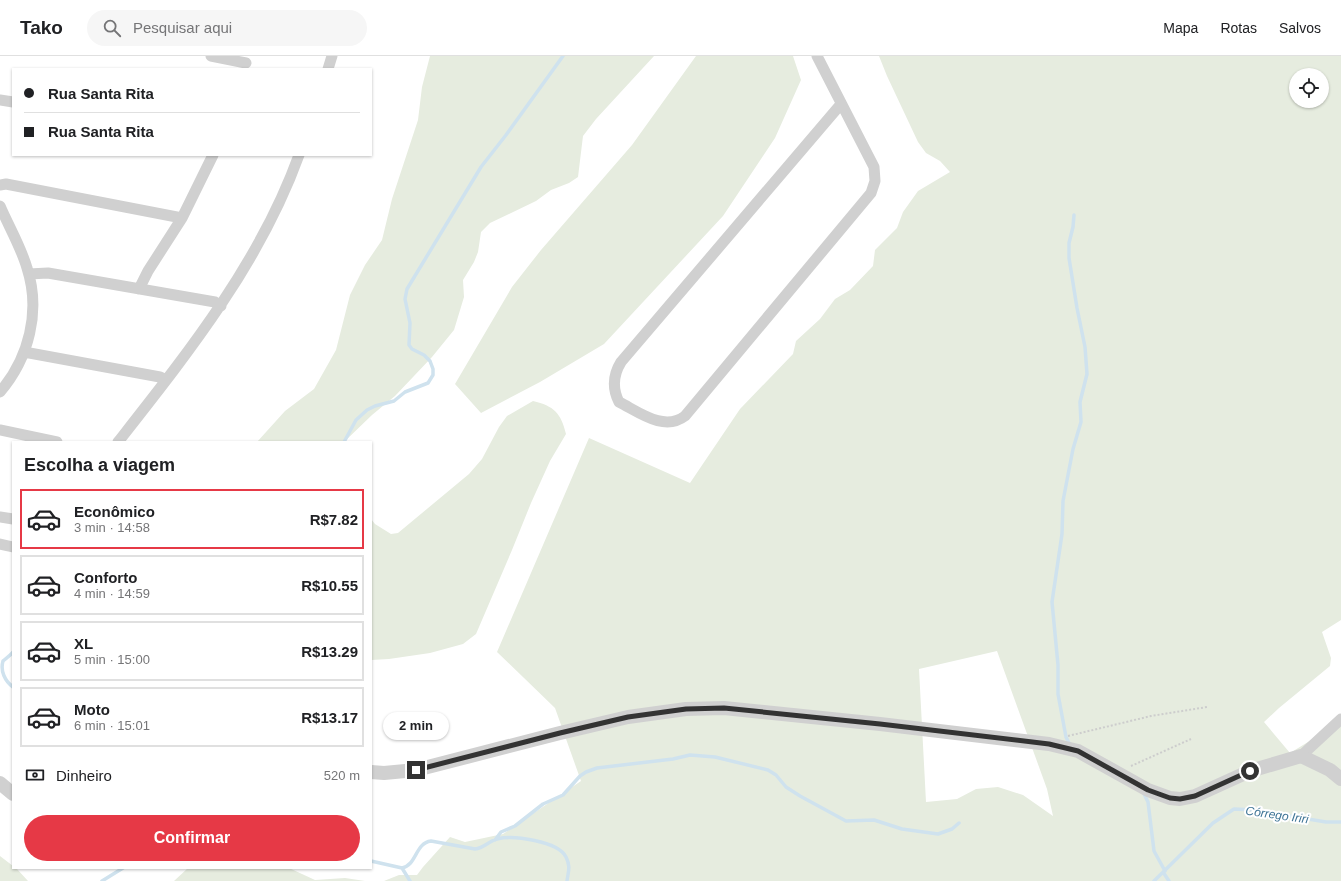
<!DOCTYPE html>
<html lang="pt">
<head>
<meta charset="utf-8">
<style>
	body { margin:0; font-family:Helvetica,sans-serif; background:#f6f6f6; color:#202124; height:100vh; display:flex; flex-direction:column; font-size:15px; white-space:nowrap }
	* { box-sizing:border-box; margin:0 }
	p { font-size:13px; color:#757577 }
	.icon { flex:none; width:22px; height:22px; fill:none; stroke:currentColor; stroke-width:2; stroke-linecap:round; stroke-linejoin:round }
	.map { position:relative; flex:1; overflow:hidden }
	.drawer { position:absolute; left:12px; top:385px; width:360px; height:428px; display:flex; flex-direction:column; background:#fff; border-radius:0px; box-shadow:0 1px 3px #0004 }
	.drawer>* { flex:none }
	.guide { position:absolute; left:12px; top:12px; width:360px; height:88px; border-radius:0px; box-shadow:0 1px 3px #0004; display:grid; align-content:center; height:88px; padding:0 12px; background:#fff }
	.tools { position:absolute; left:1289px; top:12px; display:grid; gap:8px }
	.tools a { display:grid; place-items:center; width:40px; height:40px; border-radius:50%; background:#fff; box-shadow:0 1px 3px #0004; font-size:20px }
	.end { position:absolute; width:18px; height:18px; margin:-9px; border:5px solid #333; background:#fff; box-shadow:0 0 0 2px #fff }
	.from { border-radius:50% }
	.bubble { position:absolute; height:28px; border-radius:14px; background:#fff; box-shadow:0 1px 3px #0004; font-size:13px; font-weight:700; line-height:28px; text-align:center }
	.guide b { display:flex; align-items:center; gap:14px; height:38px; font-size:15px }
	.guide b+b { border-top:1px solid #e0e0e0 }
	.guide i { width:10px; height:10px; background:#202124 }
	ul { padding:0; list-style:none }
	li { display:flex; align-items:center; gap:12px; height:60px; margin:0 8px 6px; padding:0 4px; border:2px solid #e0e0e0; border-radius:0px }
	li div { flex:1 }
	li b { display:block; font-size:15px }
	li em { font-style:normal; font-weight:700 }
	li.selected { border-color:#e63946 }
	li>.icon { width:36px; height:36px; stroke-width:1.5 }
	h2 { padding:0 12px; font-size:18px; line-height:48px }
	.pay { display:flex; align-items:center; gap:10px; height:44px; padding:0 12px; font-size:15px }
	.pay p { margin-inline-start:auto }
	.primary-button { display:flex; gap:8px; margin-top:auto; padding:8px 12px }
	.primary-button a { flex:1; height:46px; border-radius:24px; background:#e63946; color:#fff; font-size:16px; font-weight:700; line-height:46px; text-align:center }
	header { display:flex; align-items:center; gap:24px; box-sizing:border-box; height:56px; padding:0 20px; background:#fff; border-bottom:1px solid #e0e0e0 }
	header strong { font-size:19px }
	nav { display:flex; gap:22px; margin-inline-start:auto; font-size:14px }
	.search { width:280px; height:36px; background:#f6f6f6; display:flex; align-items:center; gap:10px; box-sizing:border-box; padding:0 14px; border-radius:22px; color:#757577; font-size:15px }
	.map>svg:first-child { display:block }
	.green { fill:#e6ecdf; fill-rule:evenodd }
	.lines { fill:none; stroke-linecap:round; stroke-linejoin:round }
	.stream { stroke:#cfe2ee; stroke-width:3.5 }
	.path { stroke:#cdcdcd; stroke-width:2; stroke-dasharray:2 2; stroke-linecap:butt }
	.minor { stroke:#d0d0d0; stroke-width:11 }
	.tertiary { stroke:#d0d0d0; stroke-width:14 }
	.route { stroke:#333; stroke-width:5 }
	.labels { text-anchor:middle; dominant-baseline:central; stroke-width:4; stroke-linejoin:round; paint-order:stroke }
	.water-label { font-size:12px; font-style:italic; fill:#3f7597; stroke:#fff }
</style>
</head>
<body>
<header>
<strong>Tako</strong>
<div class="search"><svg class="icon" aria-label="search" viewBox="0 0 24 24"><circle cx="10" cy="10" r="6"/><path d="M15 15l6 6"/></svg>Pesquisar aqui</div>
<nav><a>Mapa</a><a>Rotas</a><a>Salvos</a></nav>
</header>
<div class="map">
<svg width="1341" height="825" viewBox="0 0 1341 825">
	<rect width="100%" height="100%" fill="#fff"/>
	<!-- green -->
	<path class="green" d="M430,0H654L596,63L583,80L578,121L569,127L551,134L536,145L490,167L481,176L478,196L474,206L463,224L464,241L454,274L432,301L395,340L372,359L344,386H257L285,355L314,333L336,294L350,239L365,209L382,184L392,143L418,64L422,31Z
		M696,0H793L801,24L775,82L723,160L604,288L540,326L481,357L455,328L512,231L541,194L632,89Z
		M879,0H1341V564L1322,576L1331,602L1330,610L1279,652L1264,666L1290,697L1321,678L1341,660V825H384L399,819H417L423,811L450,781L465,786L503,778L581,725L555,652L497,596L589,382L690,427L740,353L793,298L796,285L820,263L835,243L850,234L873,210L875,194L897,172L903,156L918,135L950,116L940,105L926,97L918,86L887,20ZM1296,19H1322V45H1296ZM997,595L1047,733L1053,760L1023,739L998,731L976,733L957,743L926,746L919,613Z
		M533,345C554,350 561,357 566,378L550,405L531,447L512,494L476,578L463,588L430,597L389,603L371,604V463L375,468L391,478L398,477L469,418L482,403L499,371L507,360Z
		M0,800L13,810V812L17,813L28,825H0Z
		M188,812H289L315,824L345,822L365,825H174Z"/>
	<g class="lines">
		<!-- stream -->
		<path class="stream" d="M344,386L356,364L367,354L375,350L394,345L405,336L428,327L433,319V313L430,305L424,299L412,293L409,289L410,267L405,243L407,233L481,111L506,79L563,0
			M13,596C10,600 6,602 3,605C0,615 5,625 13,631
			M1070,689L1066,681L1058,638V609L1052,546L1062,478L1063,445L1073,393L1081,366L1080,346L1087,318L1085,291L1077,252L1069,202V187L1073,171L1074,159
			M1144,738L1148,746L1154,795L1165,815
			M495,784L501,776L515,770L543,748L563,739L580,720L586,716L597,712L673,703L690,699L715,701L768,714L776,719L786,731L800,740L846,765L874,764L902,773L938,778L952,773L959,767
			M371,805L402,812C417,809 415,787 431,785L475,793C484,792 489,785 497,783C513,779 558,785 566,801C571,811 568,816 567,825
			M402,812L410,825
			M1163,816L1169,825
			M102,825L123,812
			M1154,825L1213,767L1234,753L1254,754L1326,766H1341"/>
		<!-- path -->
		<path class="path" d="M1068,680L1151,660L1207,651
			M1131,710L1191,683"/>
		<!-- minor -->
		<path class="minor" d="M211,0L246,7
			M817,0L874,111L875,125L871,137L685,360C664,376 639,356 619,346C612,332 613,319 621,306L841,48
			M328,13L332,0
			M0,44L13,46
			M0,129L6,128L182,162
			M0,150C9,171 21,191 27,212C41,255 29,302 0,336
			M29,218L48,217L215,246L221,250
			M139,233L148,215L182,162L213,99
			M24,296L160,321L166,324
			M0,374L57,386
			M118,386C188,297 260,207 299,99
			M0,461L13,463
			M0,488L13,491
			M1301,700L1341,663"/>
		<!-- tertiary -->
		<path class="tertiary" d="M371,716L384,717L416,714L560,677L628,661L686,653L724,652L880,668L1049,688L1078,695L1148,734L1170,742L1180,743L1195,740L1250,715L1301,700L1330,714L1341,723
			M0,727L13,738"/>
	</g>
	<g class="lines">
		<!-- route -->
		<path class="route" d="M416,714L560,677L628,661L686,653L724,652L880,668L1049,688L1078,695L1148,734L1170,742L1180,743L1195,740L1250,715"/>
	</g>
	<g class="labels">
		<!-- water labels -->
		<g class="water-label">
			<text transform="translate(1277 759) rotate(8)">Córrego Iriri</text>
		</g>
	</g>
</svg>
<div class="tools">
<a><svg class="icon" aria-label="locate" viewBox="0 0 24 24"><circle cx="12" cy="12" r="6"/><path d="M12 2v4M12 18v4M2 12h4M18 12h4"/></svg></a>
</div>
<i class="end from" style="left:1250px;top:715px"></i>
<i class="end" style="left:416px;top:714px"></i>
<div class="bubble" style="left:383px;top:656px;width:66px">2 min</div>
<div class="guide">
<b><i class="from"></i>Rua Santa Rita</b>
<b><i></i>Rua Santa Rita</b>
</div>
<section class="drawer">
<h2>Escolha a viagem</h2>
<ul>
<li class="selected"><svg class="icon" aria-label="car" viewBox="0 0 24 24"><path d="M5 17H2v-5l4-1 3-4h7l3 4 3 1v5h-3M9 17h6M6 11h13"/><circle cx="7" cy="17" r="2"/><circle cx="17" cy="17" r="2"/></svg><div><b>Econômico</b><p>3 min · 14:58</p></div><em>R$7.82</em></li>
<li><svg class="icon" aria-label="car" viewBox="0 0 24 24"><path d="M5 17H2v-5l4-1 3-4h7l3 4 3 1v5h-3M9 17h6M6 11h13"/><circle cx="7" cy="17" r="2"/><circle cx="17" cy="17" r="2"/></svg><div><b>Conforto</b><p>4 min · 14:59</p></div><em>R$10.55</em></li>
<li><svg class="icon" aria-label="car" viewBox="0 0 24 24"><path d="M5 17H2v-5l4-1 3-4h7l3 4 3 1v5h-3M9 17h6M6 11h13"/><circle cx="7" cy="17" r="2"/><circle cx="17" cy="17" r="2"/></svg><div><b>XL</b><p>5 min · 15:00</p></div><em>R$13.29</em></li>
<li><svg class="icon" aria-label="car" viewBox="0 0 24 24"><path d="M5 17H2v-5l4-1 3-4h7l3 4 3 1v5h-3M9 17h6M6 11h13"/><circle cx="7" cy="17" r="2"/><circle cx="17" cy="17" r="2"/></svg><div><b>Moto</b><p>6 min · 15:01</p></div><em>R$13.17</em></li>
</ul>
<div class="pay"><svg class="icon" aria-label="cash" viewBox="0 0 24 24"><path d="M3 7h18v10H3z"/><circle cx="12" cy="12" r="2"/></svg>Dinheiro<p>520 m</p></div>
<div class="primary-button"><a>Confirmar</a></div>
</section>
</div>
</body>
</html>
